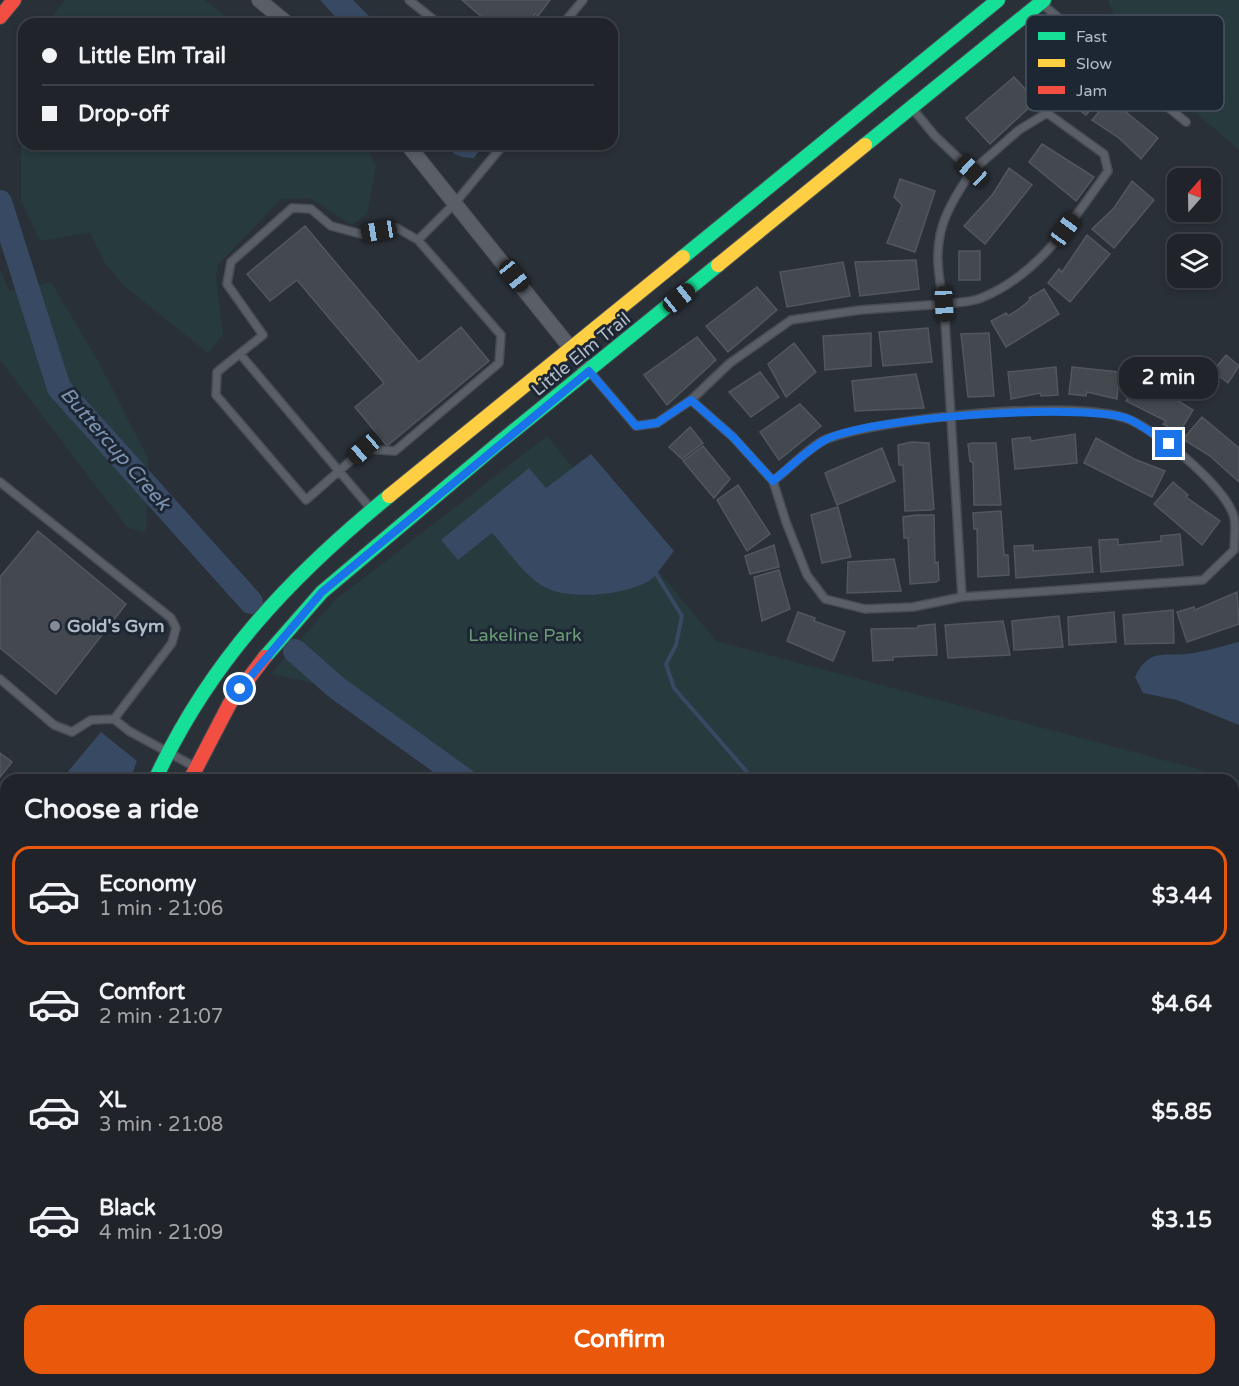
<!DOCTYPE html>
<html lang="en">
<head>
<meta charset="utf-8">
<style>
	body { margin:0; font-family:"Varela Round",sans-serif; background:#2d3036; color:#f1f3f6; height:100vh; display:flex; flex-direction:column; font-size:22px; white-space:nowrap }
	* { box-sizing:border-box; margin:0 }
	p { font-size:20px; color:#a2a4a8 }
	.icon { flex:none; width:33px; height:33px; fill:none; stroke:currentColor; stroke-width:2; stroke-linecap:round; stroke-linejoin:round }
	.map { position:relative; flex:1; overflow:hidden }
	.sheet { position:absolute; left:0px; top:774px; width:1239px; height:612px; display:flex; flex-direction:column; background:#20242a; border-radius:18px 18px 0 0; box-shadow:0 3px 9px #0003,0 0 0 2px #3d4147 }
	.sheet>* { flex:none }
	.guide { position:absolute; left:18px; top:18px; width:600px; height:132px; border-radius:18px; box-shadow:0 3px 9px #0003,0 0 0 2px #3d4147; display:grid; align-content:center; height:132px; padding:0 24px; background:#20242a }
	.needle { width:39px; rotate:20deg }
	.controls { position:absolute; left:1167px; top:168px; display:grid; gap:12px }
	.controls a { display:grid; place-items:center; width:54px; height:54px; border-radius:12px; background:#20242a; box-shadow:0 3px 9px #0003,0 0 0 2px #3d4147; font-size:30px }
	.end { position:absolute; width:27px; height:27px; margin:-14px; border:8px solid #1a73e8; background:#fff; box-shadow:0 0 0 3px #fff }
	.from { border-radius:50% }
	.bubble { position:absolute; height:42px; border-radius:18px; background:#20242a; box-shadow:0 3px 9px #0003,0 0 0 2px #3d4147; font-size:20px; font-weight:700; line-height:42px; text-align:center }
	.car { position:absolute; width:18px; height:36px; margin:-18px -9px; border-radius:8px; box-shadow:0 0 4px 2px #0007; background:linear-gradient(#222 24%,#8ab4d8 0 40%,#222 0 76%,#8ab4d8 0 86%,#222 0) }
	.guide b { display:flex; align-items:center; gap:21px; height:57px; font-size:22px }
	.guide b+b { border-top:2px solid #3d4147 }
	.guide i { width:15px; height:15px; background:#f1f3f6 }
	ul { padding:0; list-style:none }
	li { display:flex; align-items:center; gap:18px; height:99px; margin:0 12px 9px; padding:0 12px; border:3px solid transparent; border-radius:18px }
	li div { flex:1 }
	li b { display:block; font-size:22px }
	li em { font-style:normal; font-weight:700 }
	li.on { border-color:#ea580c }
	li>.icon { width:54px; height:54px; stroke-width:1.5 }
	h2 { padding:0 24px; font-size:27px; line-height:72px }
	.action { display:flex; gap:12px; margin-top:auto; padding:12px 24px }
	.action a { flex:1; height:69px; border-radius:18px; background:#ea580c; color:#fff; font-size:24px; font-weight:700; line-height:69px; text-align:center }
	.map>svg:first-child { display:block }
	.green { fill:#273a3e }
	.water { fill:#384963 }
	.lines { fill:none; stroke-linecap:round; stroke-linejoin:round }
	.stream { stroke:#384963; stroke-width:4 }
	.river { stroke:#384963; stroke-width:24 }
	.building { fill:#444950; stroke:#52575f; stroke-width:1.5 }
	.lane-casing { stroke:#484c53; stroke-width:10 }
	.street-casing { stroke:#484c53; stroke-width:16 }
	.fast-casing { stroke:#484c53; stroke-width:16 }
	.slow-casing { stroke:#484c53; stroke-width:16 }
	.jam-casing { stroke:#484c53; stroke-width:16 }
	.lane { stroke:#5a5e66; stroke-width:7 }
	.street { stroke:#5a5e66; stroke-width:14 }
	.fast { stroke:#16e098; stroke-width:14 }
	.slow { stroke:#ffcf43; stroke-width:14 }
	.jam { stroke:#f24e42; stroke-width:14 }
	.route { stroke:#1a73e8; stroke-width:8 }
	.poi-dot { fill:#848b96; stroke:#1d2633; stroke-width:2 }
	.labels { text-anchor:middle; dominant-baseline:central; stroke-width:6; stroke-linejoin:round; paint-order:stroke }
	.street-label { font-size:18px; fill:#b4bcc9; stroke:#1d2633 }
	.poi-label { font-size:18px; font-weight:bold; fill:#b4bcc9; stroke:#1d2633; text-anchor:start }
	.park-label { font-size:18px; fill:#6b9a76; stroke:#1d2633 }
	.water-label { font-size:20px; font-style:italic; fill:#7c92b1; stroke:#1d2633 }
	.key { fill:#1d2633; stroke:#4a5360; stroke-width:1.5 }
	.key-label { font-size:16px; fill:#b4bcc9 }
</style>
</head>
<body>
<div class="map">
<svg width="1239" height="1386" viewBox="0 0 1239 1386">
	<rect width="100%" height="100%" fill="#2a3038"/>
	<!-- green -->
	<path class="green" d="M65,0H205L235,24H47Z
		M1108,0H1239V150L1129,55Z
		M24,94V144H365L376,166L367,214L352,225L310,198L281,199L218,265L216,279L223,334L208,353L123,285L105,263L90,233L40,241L21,201V117Z
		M0,269L9,291L51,282L98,361L148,458L146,532L128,528L0,360Z
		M547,436L716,641L1239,780V1052L1233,1047V780H472L337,688L271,674L334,601Z"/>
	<!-- water -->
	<path class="water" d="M320,0H353L377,24H342Z
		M444,144H484L474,158C459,158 454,155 444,144Z
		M591,454L674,551C666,560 657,577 647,582C622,595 577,599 551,590C527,581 509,551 492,533L458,560L441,540L529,468L546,488Z
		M1239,642V725L1177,700L1143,693L1135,677C1149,649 1160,656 1187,654C1204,652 1223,646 1239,642Z
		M101,732L137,761L130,780H61Z"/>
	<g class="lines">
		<!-- stream -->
		<path class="stream" d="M653,569L682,616L676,645L666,664L674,688L754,780
			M0,993L6,994
			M646,1386L651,1380"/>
		<!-- river -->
		<path class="river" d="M0,202L59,388L251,602
			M295,651L337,688L465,780
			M1233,1134L1239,1144"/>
	</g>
	<!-- building -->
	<path class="building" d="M462,0H550L538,16L535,14L532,18L534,19L530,24H490Z
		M1056,54L1104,94L1086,115L1073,105L1075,102L1038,76Z
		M1014,77L1036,101L990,144L966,118Z
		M1110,99L1158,138L1141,159L1119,138L1092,120Z
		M1042,144L1094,177L1076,201L1029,162Z
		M1009,168L1032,185L985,244L964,226L993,194Z
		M900,179L935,191L915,252L887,243L902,205L894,197Z
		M1132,181L1154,200L1114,248L1092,229L1114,208Z
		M305,226L419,362L461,327L489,361L387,446L355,407L384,383L297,280L270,301L247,274Z
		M1087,235L1110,254L1070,302L1048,283L1059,269L1062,272Z
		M959,251H980V280H959Z
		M916,260L919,289L860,296L855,262Z
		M843,262L850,296L787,307L780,272Z
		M757,287L777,310L728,352L706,326Z
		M1044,289L1059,314L1006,347L991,321L1006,313L1008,316L1019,309L1030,300L1029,298Z
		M928,328L932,362L883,366L879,332Z
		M871,333V366L825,370L823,336Z
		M989,333L994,396L968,397L961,334Z
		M697,337L716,360L667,405L644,375Z
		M794,343L816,372L786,397L768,364Z
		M1226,355L1239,366L1228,383L1213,371Z
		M1056,367L1058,395L1041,396L1040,393L1011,399L1008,372Z
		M1072,367L1119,372L1117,399L1087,392L1086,396L1069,394Z
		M760,372L779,397L751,417L729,392Z
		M916,374L924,408L855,411L852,381Z
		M1140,377L1193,410L1179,433L1163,424L1166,421L1126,401Z
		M800,404L821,426L779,460L760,432Z
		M1202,417L1239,448V482L1210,456L1183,439Z
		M690,427L703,443L682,459L669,447Z
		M1075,434L1077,463L1015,469L1012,439L1030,437L1031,441Z
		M1096,438L1134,459L1165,471L1152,497L1084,463Z
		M911,442L929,443L934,509L931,510L905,511L903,465H899L898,445Z
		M972,443H996L1001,505H974L973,463L970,461L968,444Z
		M703,446L730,479L714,498L683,461Z
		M882,448L895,481L837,505L825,473Z
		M1173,482L1188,495L1186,497L1220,521L1202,545L1154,504Z
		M738,485L770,534L747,551L717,500Z
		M838,507L851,557L822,563L811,515Z
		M1001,511L1004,555H1008L1009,575L978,577L977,529H974L973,513Z
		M916,515H934L935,563L938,562L939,580L936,582L910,584L908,538H904L903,517Z
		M38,531L126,604L56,694L0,648V577Z
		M1180,534L1183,565L1101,572L1099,540L1118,539V545L1161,541V536Z
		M774,545L779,567L750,574L745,556Z
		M1033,545V551L1091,547L1093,572L1016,578L1014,546Z
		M894,559L901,591L847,593L848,562Z
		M779,570L790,609L762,621L754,577Z
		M1237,592L1239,624L1187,642L1177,612L1194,607L1195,610Z
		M1173,610L1174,643L1125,644L1123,615Z
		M798,612L815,618L814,621L845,632L833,661L787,641Z
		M1114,612L1116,642L1069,645L1068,617Z
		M1059,616L1063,647L1014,650L1012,621Z
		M1003,621L1010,655L948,658L945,625Z
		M935,624L937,655L893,657V660L873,661L871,629L918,628V626Z
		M0,753L12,762L0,777Z
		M1239,1298V1329L1233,1335V1308Z
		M697,1380H717L726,1386H693Z
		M732,1380H758L761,1383L759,1386H740Z
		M1081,1380H1185L1187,1386H1086L1087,1383Z"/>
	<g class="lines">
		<!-- lane casing -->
		<g class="lane-casing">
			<path id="lane" d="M409,0L439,24
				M1042,4L1186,122
				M563,24L583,0
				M418,240L397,228L361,234L331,226L311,209L292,208L231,262L227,284L263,335L217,372L216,395L306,500L364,449L395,451L499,363L501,335L418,240L455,203L504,144
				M240,354L372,510
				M589,371L636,426L657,423L691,400L730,363L791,320L860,310L944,304C931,243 938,221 972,171
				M691,400L733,437L773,481L786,522L807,575L825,599L865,609L913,607L962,597
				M773,481C788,470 811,445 827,439C885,418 1068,399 1125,418C1155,428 1222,484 1233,514C1237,523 1234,540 1234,550L1203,580L962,597L944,304C956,302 970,303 981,298C1039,275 1073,220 1108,171L1104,154L1047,113L1019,130L972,171L935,136L912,108
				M0,482L171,618L176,628L172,643L114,719L129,731L195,767
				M0,679L54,725L72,732L91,720L114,719
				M0,1058L6,1060
				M0,1113L6,1095
				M1233,1284L1237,1277
				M772,1380L776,1386
				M1007,1380L1017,1386
				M1229,1380L1230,1386
				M137,1386L183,1380
				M258,1386L269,1380
				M808,1386L821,1380"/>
		</g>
		<!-- street casing -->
		<g class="street-casing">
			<path id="street" d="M259,0L288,24
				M407,144L589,371
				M492,1386L499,1380"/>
		</g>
		<!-- fast casing -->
		<g class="fast-casing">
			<path id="fast" d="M865,145L1044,0
				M683,257L998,0
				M265,657L322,592L500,442L718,265
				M155,780C209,662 290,577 389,496
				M0,1217L6,1219
				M0,1247L6,1249
				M0,1314L6,1293
				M448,1380L460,1386
				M518,1380L527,1386"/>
		</g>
		<!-- slow casing -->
		<g class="slow-casing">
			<path id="slow" d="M718,265L865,145
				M389,496L683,257"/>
		</g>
		<!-- jam casing -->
		<g class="jam-casing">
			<path id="jam" d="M0,17L14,0
				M190,780L230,703L265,657
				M8,1386L10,1380"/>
		</g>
		<!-- lane -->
		<use href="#lane" class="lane"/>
		<!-- street -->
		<use href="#street" class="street"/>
		<!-- fast -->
		<use href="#fast" class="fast"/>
		<!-- slow -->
		<use href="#slow" class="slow"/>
		<!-- jam -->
		<use href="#jam" class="jam"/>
	</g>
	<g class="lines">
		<!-- route -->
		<path class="route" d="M240,689L322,592L589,371L636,426L657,423L691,400L733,437L773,481C789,468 805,452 823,441C863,417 1081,403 1126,418C1140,423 1155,436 1169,444"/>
	</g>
	<!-- markers -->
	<circle class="poi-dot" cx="55" cy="626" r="6"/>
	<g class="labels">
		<!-- street labels -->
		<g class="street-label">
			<text transform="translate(581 354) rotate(-39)">Little Elm Trail</text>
		</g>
		<!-- poi labels -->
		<g class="poi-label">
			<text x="67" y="626">Gold's Gym</text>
		</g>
		<!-- park labels -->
		<g class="park-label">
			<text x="525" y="635">Lakeline Park</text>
		</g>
		<!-- water labels -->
		<g class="water-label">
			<text transform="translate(115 449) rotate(49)">Buttercup Creek</text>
		</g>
	</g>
	<!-- legend -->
	<rect x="1026" y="15" width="198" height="96" rx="9" class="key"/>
	<rect x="1038" y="32" width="27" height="8" fill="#16e098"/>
	<rect x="1038" y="59" width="27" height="8" fill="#ffcf43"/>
	<rect x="1038" y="86" width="27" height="8" fill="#f24e42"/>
	<g class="key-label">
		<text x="1076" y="42">Fast</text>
		<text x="1076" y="69">Slow</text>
		<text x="1076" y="96">Jam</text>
	</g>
</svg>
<div class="controls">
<a><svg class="needle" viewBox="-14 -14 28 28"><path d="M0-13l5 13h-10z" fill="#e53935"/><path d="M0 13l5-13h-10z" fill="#a2a4a8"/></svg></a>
<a><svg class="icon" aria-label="layers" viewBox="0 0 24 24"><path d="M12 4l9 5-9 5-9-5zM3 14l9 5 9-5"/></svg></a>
</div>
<i class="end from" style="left:240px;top:689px"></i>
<i class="end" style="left:1169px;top:444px"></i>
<div class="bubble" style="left:1119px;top:357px;width:99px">2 min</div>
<i class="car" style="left:972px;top:171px;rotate:313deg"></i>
<i class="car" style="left:1065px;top:230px;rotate:36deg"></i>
<i class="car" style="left:379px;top:231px;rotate:261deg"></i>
<i class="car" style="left:514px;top:276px;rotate:141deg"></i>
<i class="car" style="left:679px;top:298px;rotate:51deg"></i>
<i class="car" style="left:944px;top:304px;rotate:177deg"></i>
<i class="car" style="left:364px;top:449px;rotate:229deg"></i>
<div class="guide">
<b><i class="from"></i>Little Elm Trail</b>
<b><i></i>Drop-off</b>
</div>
<section class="sheet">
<h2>Choose a ride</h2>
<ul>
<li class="on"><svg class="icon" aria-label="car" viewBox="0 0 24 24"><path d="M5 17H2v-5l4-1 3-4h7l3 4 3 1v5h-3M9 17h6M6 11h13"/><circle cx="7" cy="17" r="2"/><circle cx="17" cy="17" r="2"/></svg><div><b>Economy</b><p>1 min · 21:06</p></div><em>$3.44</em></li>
<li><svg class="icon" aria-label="car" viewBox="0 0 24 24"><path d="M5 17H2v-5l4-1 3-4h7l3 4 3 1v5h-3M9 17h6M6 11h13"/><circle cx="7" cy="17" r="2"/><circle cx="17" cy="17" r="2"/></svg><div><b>Comfort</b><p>2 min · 21:07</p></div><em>$4.64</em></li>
<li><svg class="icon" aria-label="car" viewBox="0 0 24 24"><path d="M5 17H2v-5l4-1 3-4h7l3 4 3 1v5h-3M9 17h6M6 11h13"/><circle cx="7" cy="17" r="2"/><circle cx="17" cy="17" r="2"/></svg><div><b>XL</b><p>3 min · 21:08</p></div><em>$5.85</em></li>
<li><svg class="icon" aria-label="car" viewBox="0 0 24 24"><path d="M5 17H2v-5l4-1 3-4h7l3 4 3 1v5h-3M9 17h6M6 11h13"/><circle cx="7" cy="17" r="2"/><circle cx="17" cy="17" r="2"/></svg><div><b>Black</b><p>4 min · 21:09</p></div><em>$3.15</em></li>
</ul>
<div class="action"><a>Confirm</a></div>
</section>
</div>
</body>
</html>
